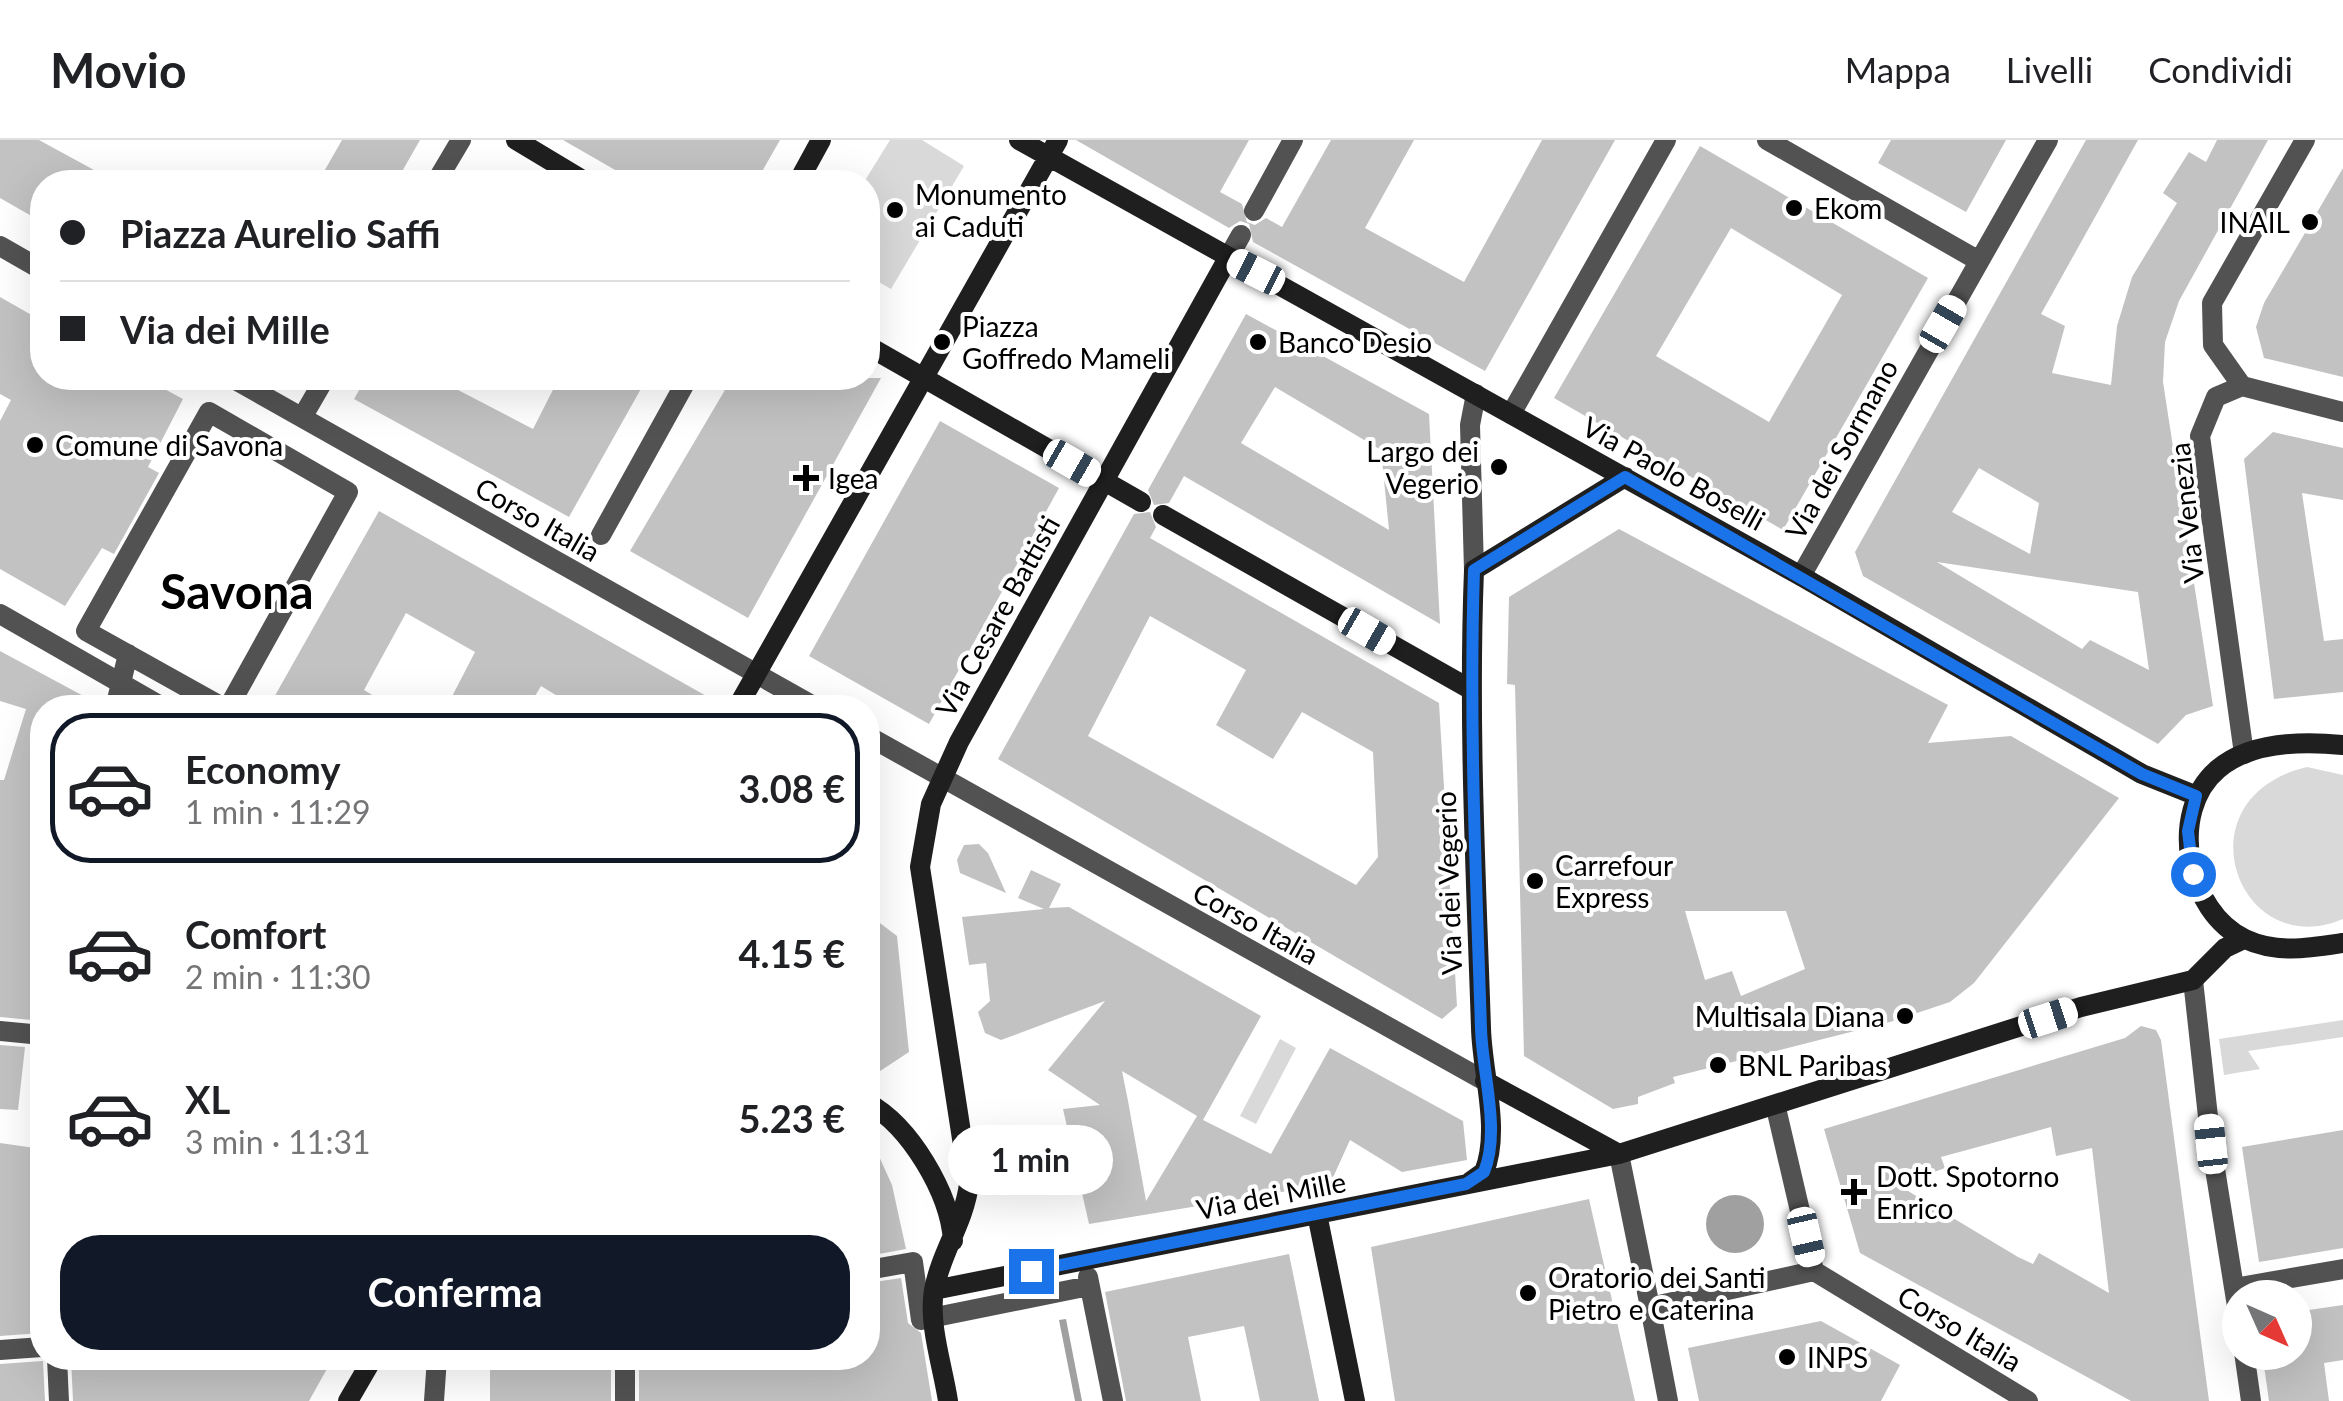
<!DOCTYPE html>
<html lang="it">
<head>
<meta charset="utf-8">
<style>
	body { margin:0; font-family:Lato,sans-serif; background:#f2f2f2; color:#202124; height:100vh; display:flex; flex-direction:column; font-size:38px; white-space:nowrap }
	* { box-sizing:border-box; margin:0 }
	p { font-size:32px; color:#757577 }
	.icon { flex:none; width:55px; height:55px; fill:none; stroke:currentColor; stroke-width:2; stroke-linecap:round; stroke-linejoin:round }
	.map { position:relative; flex:1; overflow:hidden }
	.side { position:absolute; left:30px; top:555px; width:850px; height:675px; display:flex; flex-direction:column; background:#fff; border-radius:40px; box-shadow:0 10px 40px #0002 }
	.side>* { flex:none }
	.guide { position:absolute; left:30px; top:30px; width:850px; height:220px; border-radius:40px; box-shadow:0 10px 40px #0002; display:grid; align-content:center; height:220px; padding:0 30px; background:#fff }
	.needle { width:65px; rotate:135deg }
	.tools { position:absolute; left:2222px; top:1140px; display:grid; gap:20px }
	.tools a { display:grid; place-items:center; width:90px; height:90px; border-radius:50%; background:#fff; box-shadow:0 10px 40px #0002; font-size:50px }
	.end { position:absolute; width:45px; height:45px; margin:-22px; border:12px solid #1a73e8; background:#fff; box-shadow:0 0 0 5px #fff }
	.from { border-radius:50% }
	.bubble { position:absolute; height:70px; border-radius:35px; background:#fff; box-shadow:0 10px 40px #0002; font-size:32px; font-weight:700; line-height:70px; text-align:center }
	.car { position:absolute; width:30px; height:60px; margin:-30px -15px; border-radius:12px; box-shadow:0 0 8px 2px #0007; background:linear-gradient(#fff 24%,#345 0 40%,#fff 0 76%,#345 0 86%,#fff 0) }
	.guide b { display:flex; align-items:center; gap:35px; height:95px; font-size:38px }
	.guide b+b { border-top:2px solid #e0e0e0 }
	.guide i { width:25px; height:25px; background:#202124 }
	ul { padding:18px 0 0; list-style:none }
	li { display:flex; align-items:center; gap:30px; height:150px; margin:0 20px 15px; padding:0 10px; border:5px solid transparent; border-radius:40px }
	li div { flex:1 }
	li b { display:block; font-size:38px }
	li em { font-style:normal; font-weight:700 }
	li.current { border-color:#111827 }
	li>.icon { width:90px; height:90px; stroke-width:1.5 }
	.primary-button { display:flex; gap:20px; margin-top:auto; padding:20px 30px }
	.primary-button a { flex:1; height:115px; border-radius:40px; background:#111827; color:#fff; font-size:40px; font-weight:700; line-height:115px; text-align:center }
	header { display:flex; align-items:center; gap:60px; box-sizing:border-box; height:140px; padding:0 50px; background:#fff; border-bottom:2px solid #e0e0e0 }
	header strong { font-size:48px }
	nav { display:flex; gap:55px; margin-inline-start:auto; font-size:35px }
	.map>svg:first-child { display:block }
	.green { fill:#d9d9d9 }
	.water { fill:#a0a0a0 }
	.building { fill:#c2c2c2; fill-rule:evenodd }
	.lines { fill:none; stroke-linecap:round; stroke-linejoin:round }
	.street { stroke:#525252; stroke-width:20 }
	.secondary { stroke:#1f1f1f; stroke-width:20 }
	.route { stroke:#1a73e8; stroke-width:12 }
	.poi-dot { fill:#000; stroke:#fff; stroke-width:4 }
	.labels { text-anchor:middle; dominant-baseline:central; stroke-width:8; stroke-linejoin:round; paint-order:stroke }
	.poi-label { font-size:28px; fill:#000; stroke:#fff; text-anchor:start }
	.street-label { font-size:28px; fill:#000; stroke:#fff }
	.town-label { font-size:48px; font-weight:bold; fill:#000; stroke:#fff }
</style>
</head>
<body>
<header>
<strong>Movio</strong>
<nav><a>Mappa</a><a>Livelli</a><a>Condividi</a></nav>
</header>
<div class="map">
<svg width="2343" height="1261" viewBox="0 0 2343 1261">
	<rect width="100%" height="100%" fill="#fff"/>
	<!-- green -->
	<path class="green" d="M890,0H922L964,26L891,149L868,136V42H864Z
		M2307,627L2343,635V779C2238,824 2177,658 2307,627Z
		M2343,880V897L2248,911L2260,929L2224,935L2219,899Z
		M1280,899L1296,908L1256,984L1240,976Z"/>
	<!-- water -->
	<path class="water" d="M1706 1084a29 29 0 1 1 58 0a29 29 0 1 1-58 0Z
		M1066,1179L1082,1261H1075L1059,1180Z"/>
	<!-- building -->
	<path class="building" d="M0,0H39L116,42H42V82L0,58Z
		M342,0H420L396,42H318Z
		M563,0H780L756,42H636Z
		M1076,0H1249L1220,52L1242,64L1247,82L1255,85L1266,78L1282,87L1331,0H1414L1365,88L1464,142L1542,0H1615L1485,231L1253,102L1249,84L1240,81L1229,88Z
		M1891,0H2006L1966,72L1878,23Z
		M2086,0H2138L2041,174L2065,186L2052,233L2111,245L2117,186L2132,137L2177,63L2163,53L2189,12L2206,22L2217,0H2268L2179,161L2165,202L2163,242L2213,566L2186,575L2158,604L1863,436L1855,412ZM1979,328L2039,363L2030,414L1952,372ZM1937,422L2138,452L2149,530L2090,500L2082,509Z
		M1700,6L1928,138L1783,390L1554,258ZM1731,88L1842,155L1769,282L1656,216Z
		M2343,28V237L2264,218L2256,187L2264,163Z
		M0,157L42,181V238H144L183,259L148,327L159,333L114,414L102,408L65,466L0,429V281L11,260L0,254Z
		M1246,174L1429,274L1440,484L1184,336L1169,363L1154,365L1148,350ZM1275,247L1381,310L1389,390L1241,303Z
		M366,238H435L533,289L559,238H647L569,377L354,259Z
		M732,238H881L748,478L630,411Z
		M940,281L1059,348L929,584L809,516Z
		M2273,292L2343,308V360L2302,353L2324,501L2343,499V552L2274,559L2244,319Z
		M379,371L724,566L723,568H577L541,546L528,568H446L475,512L406,473L364,550L394,568H268Z
		M1150,372L1156,387L1150,398L1439,563L1457,866L1442,879L998,619L1134,374ZM1150,476L1246,530L1216,585L1273,619L1302,572L1373,612L1378,717L1356,745L1088,596Z
		M1619,389L1948,565L1928,603L2011,596L2119,658L1974,843L1950,862L1890,882L1673,937L1675,943L1638,957V964L1613,969L1524,916L1515,545L1507,544L1509,457ZM1685,771H1786L1805,829L1741,856L1732,831L1705,840Z
		M0,511L102,566L42,568V881L0,877V640H4L26,569L0,561Z
		M979,704L988,713L1006,753L960,733L957,720L964,705Z
		M1031,730L1061,744L1049,768L1069,767L1261,876L1203,980L1271,1014L1330,908L1463,981L1467,1020L1402,1032L1350,1000L1330,1044L1089,1084L1063,969L1100,965L1048,930L1105,861L1001,900L985,893L978,872L990,861L986,823L969,825L962,777L1044,769L1018,758ZM1122,931L1197,976L1146,1061L1128,961Z
		M868,774L897,796L909,912L868,939Z
		M2141,886L2156,890L2161,900L2209,1261H2131L1860,1113L1824,989L2125,898ZM2051,987L2056,1016L2092,1008L2109,1153L2039,1113L2033,1124L2018,1117L1898,1045L1945,1028L1941,1017Z
		M0,905L25,907L18,970L0,969Z
		M2343,990V1108L2259,1122L2242,1007Z
		M868,992L892,1045L906,1109L868,1116Z
		M0,1003L42,1009V1193L0,1196Z
		M1589,1059L1635,1261H1395L1371,1107Z
		M1289,1114L1319,1261H1260L1244,1186L1188,1197L1201,1261H1126L1105,1152Z
		M901,1138L908,1183L921,1193L932,1261H639V1218H868V1143Z
		M2343,1165V1220L2324,1223L2329,1261H2269L2262,1212H2295V1172Z
		M1821,1181L1900,1225L1881,1261H1699L1688,1208Z
		M71,1218H333L309,1261H73Z
		M490,1218H611V1261H490Z
		M43,1221L45,1261H0V1224Z"/>
	<g class="lines">
		<!-- street -->
		<path class="street" d="M1767,0L1979,121
			M436,42L461,0
			M1254,71L1293,0
			M0,106L42,130
			M1228,118L1241,95
			M232,238L817,568
			M2242,246L2216,257L2200,296L2244,614
			M2242,246L2213,205L2212,163L2305,0
			M2242,246L2343,272
			M1511,274L1666,0
			M303,276L325,238
			M601,395L688,238
			M1474,430L1470,285L1476,254
			M1801,436L2048,0
			M0,474L164,568
			M115,568L128,514
			M224,568L86,491L209,272L348,352L228,568
			M868,596L1485,941
			M2193,840L2211,1004L2240,1185
			M0,891L42,895
			M1619,1014L1650,1167L1814,1131L1776,968
			M868,1130L913,1122L921,1180L1089,1146
			M1814,1131L2028,1261
			M1088,1137L1113,1261
			M2234,1148L2343,1129
			M1650,1167L1668,1261
			M0,1210L42,1207
			M2244,1212L2251,1261
			M57,1218L59,1261
			M434,1261L437,1218
			M625,1261V1218"/>
		<!-- secondary -->
		<path class="secondary" d="M516,0L586,42
			M1019,0L1801,436L2142,634L2197,656
			M798,42L821,0
			M868,206L1141,362
			M1163,375L1470,549
			M737,568L1058,0
			M2343,605C2303,601 2250,602 2218,629C2167,672 2187,772 2245,799C2277,814 2310,808 2343,803
			M1485,941L1619,1014
			M868,963C910,986 950,1053 953,1101
			M1470,1042L1484,1032C1501,990 1482,933 1481,888C1476,736 1468,583 1474,430L1625,337
			M1317,1074L1355,1261
			M934,1150L1619,1014L2081,867L2193,840L2225,808L2244,799
			M348,1261L373,1218
			M948,1261C943,1227 928,1184 934,1150C941,1112 964,1083 969,1044L920,727L931,664L959,602L1228,118"/>
	</g>
	<g class="lines">
		<!-- route -->
		<path class="route" d="M1031,1131L1466,1044L1484,1032C1501,990 1482,933 1481,888C1476,736 1469,583 1474,430L1625,337L2142,634L2196,656L2188,691L2193,734"/>
	</g>
	<!-- markers -->
	<g class="poi-dot">
		<circle cx="1794" cy="68" r="10"/>
		<circle cx="895" cy="70" r="10"/>
		<circle cx="2310" cy="82" r="10"/>
		<circle cx="942" cy="202" r="10"/>
		<circle cx="1258" cy="202" r="10"/>
		<circle cx="35" cy="305" r="10"/>
		<circle cx="1499" cy="327" r="10"/>
		<path d="M801 323h10v10h10v10h-10v10h-10v-10h-10v-10h10z"/>
		<circle cx="1535" cy="741" r="10"/>
		<circle cx="1905" cy="876" r="10"/>
		<circle cx="1718" cy="925" r="10"/>
		<path d="M1849 1037h10v10h10v10h-10v10h-10v-10h-10v-10h10z"/>
		<circle cx="1528" cy="1153" r="10"/>
		<circle cx="1787" cy="1217" r="10"/>
	</g>
	<g class="labels">
		<!-- poi labels -->
		<g class="poi-label">
			<text x="915" y="54">Monumento<tspan x="915" dy="32">ai Caduti</tspan></text>
			<text x="1814" y="68">Ekom</text>
			<text x="2290" y="82" text-anchor="end">INAIL</text>
			<text x="962" y="186">Piazza<tspan x="962" dy="32">Goffredo Mameli</tspan></text>
			<text x="1278" y="202">Banco Desio</text>
			<text x="55" y="305">Comune di Savona</text>
			<text x="1479" y="311" text-anchor="end">Largo dei<tspan x="1479" dy="32">Vegerio</tspan></text>
			<text x="828" y="338">Igea</text>
			<text x="1555" y="725">Carrefour<tspan x="1555" dy="32">Express</tspan></text>
			<text x="1885" y="876" text-anchor="end">Multisala Diana</text>
			<text x="1738" y="925">BNL Paribas</text>
			<text x="1876" y="1036">Dott. Spotorno<tspan x="1876" dy="32">Enrico</tspan></text>
			<text x="1548" y="1137">Oratorio dei Santi<tspan x="1548" dy="32">Pietro e Caterina</tspan></text>
			<text x="1807" y="1217">INPS</text>
		</g>
		<!-- street labels -->
		<g class="street-label">
			<text transform="translate(1841 309) rotate(-61)">Via dei Sormano</text>
			<text transform="translate(1674 333) rotate(29)">Via Paolo Boselli</text>
			<text transform="translate(2186 373) rotate(-96)">Via Venezia</text>
			<text transform="translate(538 379) rotate(30)">Corso Italia</text>
			<text transform="translate(997 476) rotate(-61)">Via Cesare Battisti</text>
			<text transform="translate(1448 743) rotate(-92)">Via dei Vegerio</text>
			<text transform="translate(1256 783) rotate(29)">Corso Italia</text>
			<text transform="translate(1271 1055) rotate(-11)">Via dei Mille</text>
			<text transform="translate(1960 1188) rotate(31)">Corso Italia</text>
		</g>
		<!-- town labels -->
		<g class="town-label">
			<text x="237" y="450">Savona</text>
		</g>
	</g>
</svg>
<div class="tools">
<a><svg class="needle" viewBox="-14 -14 28 28"><path d="M0-13l5 13h-10z" fill="#e53935"/><path d="M0 13l5-13h-10z" fill="#757577"/></svg></a>
</div>
<i class="end from" style="left:2193px;top:734px"></i>
<i class="end" style="left:1031px;top:1131px"></i>
<div class="bubble" style="left:948px;top:985px;width:165px">1 min</div>
<i class="car" style="left:1256px;top:132px;rotate:297deg"></i>
<i class="car" style="left:1943px;top:184px;rotate:30deg"></i>
<i class="car" style="left:1072px;top:323px;rotate:120deg"></i>
<i class="car" style="left:1367px;top:491px;rotate:120deg"></i>
<i class="car" style="left:2048px;top:878px;rotate:72deg"></i>
<i class="car" style="left:2211px;top:1004px;rotate:354deg"></i>
<i class="car" style="left:1806px;top:1097px;rotate:167deg"></i>
<div class="guide">
<b><i class="from"></i>Piazza Aurelio Saffi</b>
<b><i></i>Via dei Mille</b>
</div>
<section class="side">
<ul>
<li class="current"><svg class="icon" aria-label="car" viewBox="0 0 24 24"><path d="M5 17H2v-5l4-1 3-4h7l3 4 3 1v5h-3M9 17h6M6 11h13"/><circle cx="7" cy="17" r="2"/><circle cx="17" cy="17" r="2"/></svg><div><b>Economy</b><p>1 min · 11:29</p></div><em>3.08 €</em></li>
<li><svg class="icon" aria-label="car" viewBox="0 0 24 24"><path d="M5 17H2v-5l4-1 3-4h7l3 4 3 1v5h-3M9 17h6M6 11h13"/><circle cx="7" cy="17" r="2"/><circle cx="17" cy="17" r="2"/></svg><div><b>Comfort</b><p>2 min · 11:30</p></div><em>4.15 €</em></li>
<li><svg class="icon" aria-label="car" viewBox="0 0 24 24"><path d="M5 17H2v-5l4-1 3-4h7l3 4 3 1v5h-3M9 17h6M6 11h13"/><circle cx="7" cy="17" r="2"/><circle cx="17" cy="17" r="2"/></svg><div><b>XL</b><p>3 min · 11:31</p></div><em>5.23 €</em></li>
</ul>
<div class="primary-button"><a>Conferma</a></div>
</section>
</div>
</body>
</html>
